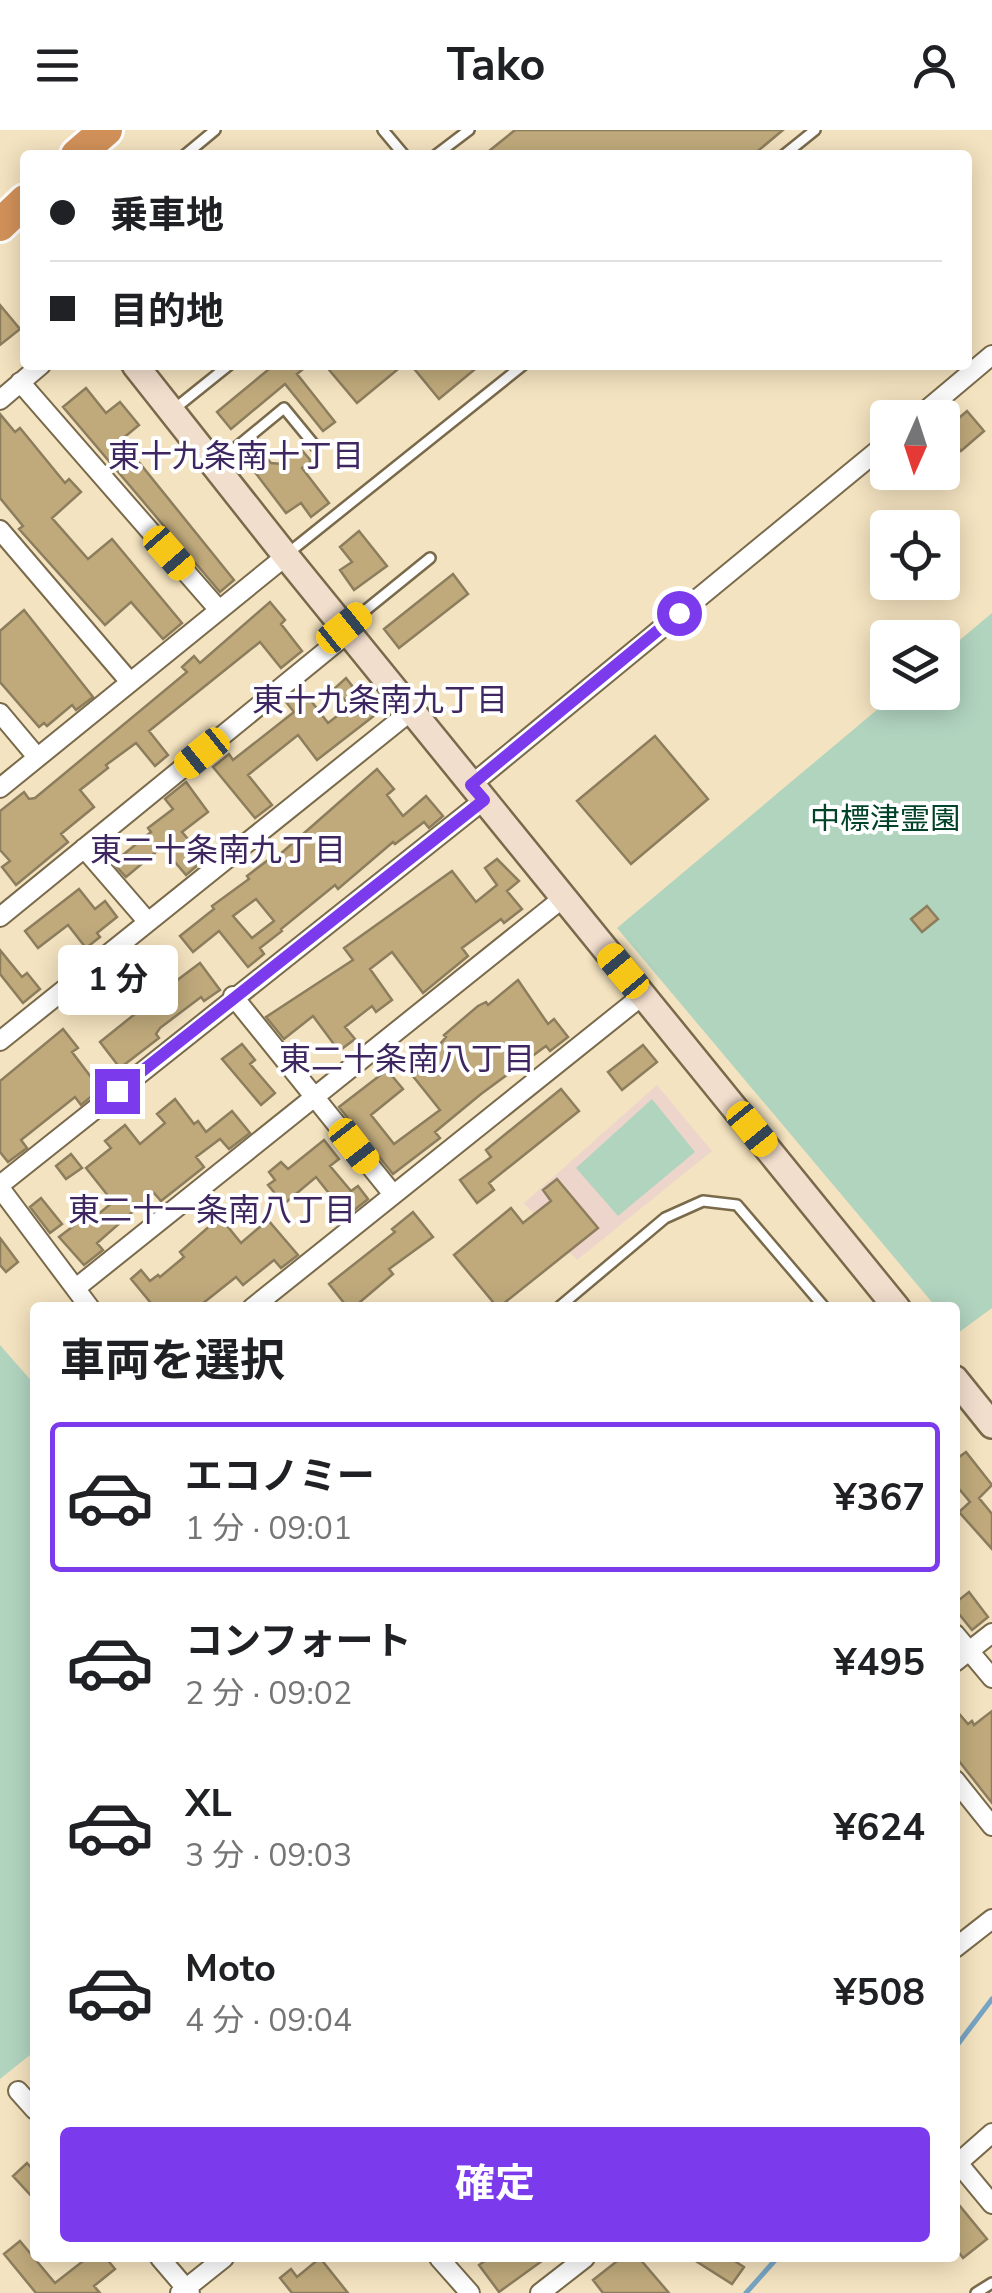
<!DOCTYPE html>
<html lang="ja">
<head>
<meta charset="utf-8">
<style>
	body { margin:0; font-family:"Nunito Sans","Noto Sans JP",sans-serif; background:#f2f2f2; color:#202124; height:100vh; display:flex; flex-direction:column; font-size:38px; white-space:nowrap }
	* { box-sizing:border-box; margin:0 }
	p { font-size:32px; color:#757577 }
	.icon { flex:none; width:55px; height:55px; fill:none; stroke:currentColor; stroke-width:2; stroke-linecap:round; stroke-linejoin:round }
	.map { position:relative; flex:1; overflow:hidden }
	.side { position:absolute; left:30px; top:1172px; width:930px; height:960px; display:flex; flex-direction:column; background:#fff; border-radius:10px; box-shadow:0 5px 25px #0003 }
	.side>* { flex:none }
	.hud { position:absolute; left:20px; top:20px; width:952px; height:220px; border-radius:10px; box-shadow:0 5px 25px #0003; display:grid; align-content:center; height:220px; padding:0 30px; background:#fff }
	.needle { width:65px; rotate:183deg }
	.controls { position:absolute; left:870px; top:270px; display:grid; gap:20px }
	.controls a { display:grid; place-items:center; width:90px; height:90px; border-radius:10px; background:#fff; box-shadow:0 5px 25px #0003; font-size:50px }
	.end { position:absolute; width:45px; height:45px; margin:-22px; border:12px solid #7c3aed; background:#fff; box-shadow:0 0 0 5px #fff }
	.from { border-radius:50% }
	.bubble { position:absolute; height:70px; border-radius:10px; background:#fff; box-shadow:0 5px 25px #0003; font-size:32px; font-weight:700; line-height:70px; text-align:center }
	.car { position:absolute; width:30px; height:60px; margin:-30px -15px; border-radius:12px; box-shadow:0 0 8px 2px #0007; background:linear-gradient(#f5c518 24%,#345 0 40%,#f5c518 0 76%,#345 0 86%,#f5c518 0) }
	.hud b { display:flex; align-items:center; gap:35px; height:95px; font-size:38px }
	.hud b+b { border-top:2px solid #e0e0e0 }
	.hud i { width:25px; height:25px; background:#202124 }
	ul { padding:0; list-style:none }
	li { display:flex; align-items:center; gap:30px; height:150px; margin:0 20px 15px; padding:0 10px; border:5px solid transparent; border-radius:10px }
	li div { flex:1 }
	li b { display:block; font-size:38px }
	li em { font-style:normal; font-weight:700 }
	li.current { border-color:#7c3aed }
	li>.icon { width:90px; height:90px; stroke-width:1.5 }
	h2 { padding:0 30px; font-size:45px; line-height:120px }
	.action { display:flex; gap:20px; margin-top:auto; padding:20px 30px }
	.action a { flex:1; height:115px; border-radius:10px; background:#7c3aed; color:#fff; font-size:40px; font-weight:700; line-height:115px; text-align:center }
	header { display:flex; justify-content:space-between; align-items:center; height:130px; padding:0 30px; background:#fff; font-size:45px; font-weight:700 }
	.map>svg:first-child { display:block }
	.education { fill:#edd5cb }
	.green { fill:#b1d4bf }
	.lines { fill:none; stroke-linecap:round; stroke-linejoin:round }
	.stream { stroke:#78a4c4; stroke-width:5 }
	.building { fill:#c0aa7c; stroke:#8c7d5d; stroke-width:2.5; fill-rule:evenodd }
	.lane-casing { stroke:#796a4b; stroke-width:14 }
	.street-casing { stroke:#796a4b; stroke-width:22 }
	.secondary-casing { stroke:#796a4b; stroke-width:30 }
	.highway-casing { stroke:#fff; stroke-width:38 }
	.lane { stroke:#fff; stroke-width:9 }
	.street { stroke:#fff; stroke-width:18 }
	.secondary { stroke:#f2decd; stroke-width:25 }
	.highway { stroke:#d29159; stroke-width:32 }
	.route { stroke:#7c3aed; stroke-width:12 }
	.labels { text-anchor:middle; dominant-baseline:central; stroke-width:8; stroke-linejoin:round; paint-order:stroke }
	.park-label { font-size:30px; fill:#014328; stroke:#fff }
	.neighbourhood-label { font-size:32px; fill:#3e2761; stroke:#fff }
</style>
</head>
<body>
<header><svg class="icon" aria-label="menu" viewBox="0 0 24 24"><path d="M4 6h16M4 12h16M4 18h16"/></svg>Tako<svg class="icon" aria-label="person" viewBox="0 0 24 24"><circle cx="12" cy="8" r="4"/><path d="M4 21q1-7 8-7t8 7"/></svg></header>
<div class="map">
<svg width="992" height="2163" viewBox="0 0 992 2163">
	<rect width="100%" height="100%" fill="#f4e3c0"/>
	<!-- education -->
	<path class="education" d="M657,955L712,1021L577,1130L524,1073Z"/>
	<!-- green -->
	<path class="green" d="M992,483V1178L958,1203L955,1199V1178L936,1177L617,798L897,563L942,562L943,524Z
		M652,969L695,1022L618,1086L576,1038Z
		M0,1215L35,1255V1921L0,1949Z"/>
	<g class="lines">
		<!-- stream -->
		<path class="stream" d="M955,1918L992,1869
			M746,2163L777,2128"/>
	</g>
	<!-- building -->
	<path class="building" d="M515,0H783L753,25H484Z
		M0,175L20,199L0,215Z
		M274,235H308L297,244L335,292L323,301L285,254L231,299L217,282Z
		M325,235H403L357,273Z
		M411,235H480L439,269Z
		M86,258L106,283L120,272L139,295L121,310L234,450L220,462L63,277Z
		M967,281L984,301L961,321L944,301Z
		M0,284L15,302L20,298L65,353L69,349L81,362L52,388L88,429L112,409L182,493L163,509L131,472L105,495L19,399L23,396L0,368Z
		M301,319L311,331L302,338L329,373L311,387L301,373L286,383L251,337L265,326L271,333L282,334Z
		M359,401L387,436L354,460L340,440L352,432L340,417Z
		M453,444L468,464L399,518L384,499Z
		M270,472L285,490L281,494L302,521L281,538L260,512L149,601L168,625L155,636L136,613L106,635L108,638L80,660L94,677L61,704L68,712L16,755L2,737L10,731L0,720V681L24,662L29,669L35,668L187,542L182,537L194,526L200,533Z
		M24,480L93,567L76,580L72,575L47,596L44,593L39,597L0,552V501Z
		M346,548L375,585L317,630L298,605L248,645L272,675L255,688L213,637L229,624L233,630L294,582L286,572L302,559L328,593L350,576L335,558Z
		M655,606L708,669L631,734L577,671Z
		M377,639L394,659L387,665L403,686L426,666L443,686L429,698L424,692L395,714L393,712L338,759L335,755L281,799L282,801L260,818L264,824L248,837L219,801L193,822L180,806L214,779L212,776L249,749L247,746L268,730L270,733ZM256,769L274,791L252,808L233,786Z
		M186,652L208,682L182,702L205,729L186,745L162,717L126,747L113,733L151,702L148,698L173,679L165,669Z
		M497,729L519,751L507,761L522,779L504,793L501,789L462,818L468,826L423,863L392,822L370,839L392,870L376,882L372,876L345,897L355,909L339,921L313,886L284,909L266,887L353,830L344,818L452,741L476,772L497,755L485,738Z
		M79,759L95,779L105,771L117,787L97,803L100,807L86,818L68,795L38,818L25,801Z
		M927,776L938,789L922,802L911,789Z
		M0,820L22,847L27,843L40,859L23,873L0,844Z
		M200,833L220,860L204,871L201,867L160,898L156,904L159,908L120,938L100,912L156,867L153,863L169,851L172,854Z
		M518,850L548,894L554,889L568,907L550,921L546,916L481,964L435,1002L440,1008L393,1044L339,977L387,940L403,959L371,985L394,1014L440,980L408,940L440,914L446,907L444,905L478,876L486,872L488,875Z
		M63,899L78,918L72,922L100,959L81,975L75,967L21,1010L27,1018L8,1032L0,1022V951Z
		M242,914L255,930L250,934L275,963L261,975L222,929Z
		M643,915L657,932L622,960L608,942Z
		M561,959L579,981L489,1053L494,1060L477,1073L460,1050L491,1027L486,1020Z
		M175,969L194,994L198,991L206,1002L232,981L250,1003L229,1019L220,1009L196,1027L204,1037L161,1071L154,1063L97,1113L103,1120L84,1135L59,1107L80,1091L84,1096L113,1072L86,1038L111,1018L105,1011L125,995L140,1014L165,993L157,984Z
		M324,1010L339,1029L330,1036L351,1061L358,1056L368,1069L347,1086L316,1047L284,1074L268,1055L275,1050L269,1042L281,1032L288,1039Z
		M71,1024L82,1038L66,1049L56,1036Z
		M557,1049L598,1098L498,1178L454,1125L511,1078L523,1093L551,1071L543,1060Z
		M41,1068L62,1094L50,1103L30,1077Z
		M413,1082L433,1107L389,1139L393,1144L353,1178H348L329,1154L395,1102L392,1099Z
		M220,1087L241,1113L268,1090L298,1125L281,1138L274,1130L243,1155L236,1147L197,1178H155L131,1149L141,1140L150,1151L158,1145L160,1147L184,1127L180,1122Z
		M0,1108L18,1132L6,1142L0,1135Z
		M966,1322L992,1355L979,1368L992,1384V1419L959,1382L970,1372L955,1354V1330Z
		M969,1462L988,1487L972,1500L955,1479V1473Z
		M955,1579L968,1594L972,1591L974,1595L992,1581V1673L955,1626Z
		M27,2033L35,2042V2070L13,2046Z
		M955,2070L987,2109L963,2128L955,2117Z
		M20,2111L55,2153L87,2128H106L115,2139L94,2156L100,2163H36L4,2124Z
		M320,2128L348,2163H292L280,2148L291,2139L297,2147Z
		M489,2128H546L499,2162L479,2135Z
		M621,2128H639L669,2163H603L593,2150Z
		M691,2128H730L744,2137L732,2154Z"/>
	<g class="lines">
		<!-- lane casing -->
		<g class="lane-casing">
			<path id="lane" d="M383,0L404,25
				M185,25L215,0
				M436,25L469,0
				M784,25L815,0
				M173,280L229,235
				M216,334L284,278L316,317
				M287,424L523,235
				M346,496L430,428
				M558,1178L665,1088L703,1071L737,1075L825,1178
				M976,2163L992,2153"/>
		</g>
		<!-- street casing -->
		<g class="street-casing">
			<path id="street" d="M20,252L219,480
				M0,270L41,235
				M917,288L992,225
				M0,400L130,552
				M0,583L37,627
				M471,655L888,312
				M0,658L286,426
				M84,718L148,792
				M0,787L348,503
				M233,866L392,1063
				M0,911L411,581
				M0,1055L484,670
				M0,1058L90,1178
				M76,1158L563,768
				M252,1178L643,865
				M955,1504L992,1548
				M955,1532L992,1503
				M955,1650L992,1696
				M955,1818L992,1789
				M18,1961L35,1980
				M992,2003L958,2033L992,2074
				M160,2128L190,2163
				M439,2128L470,2163
				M180,2163L224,2128
				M540,2163L585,2128"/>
		</g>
		<!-- secondary casing -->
		<g class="secondary-casing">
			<path id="secondary" d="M135,235L286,426L897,1178
				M955,1249L992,1295"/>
		</g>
		<!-- highway casing -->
		<g class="highway-casing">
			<path id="highway" d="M77,25L106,0
				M0,95L25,71"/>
		</g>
		<!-- lane -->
		<use href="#lane" class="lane"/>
		<!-- street -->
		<use href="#street" class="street"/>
		<!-- secondary -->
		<use href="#secondary" class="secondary"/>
		<!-- highway -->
		<use href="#highway" class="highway"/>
	</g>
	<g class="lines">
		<!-- route -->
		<path class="route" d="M117,961L484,670L471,655L679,483"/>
	</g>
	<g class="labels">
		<!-- park labels -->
		<g class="park-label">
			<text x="885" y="689">中標津霊園</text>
		</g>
		<!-- neighbourhood labels -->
		<g class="neighbourhood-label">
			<text x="236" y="326">東十九条南十丁目</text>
			<text x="380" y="570">東十九条南九丁目</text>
			<text x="218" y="720">東二十条南九丁目</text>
			<text x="407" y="929">東二十条南八丁目</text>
			<text x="212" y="1080">東二十一条南八丁目</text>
		</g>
	</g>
</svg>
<div class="controls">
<a><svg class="needle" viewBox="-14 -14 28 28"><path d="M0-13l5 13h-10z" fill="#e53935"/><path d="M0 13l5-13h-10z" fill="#757577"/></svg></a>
<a><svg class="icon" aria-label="locate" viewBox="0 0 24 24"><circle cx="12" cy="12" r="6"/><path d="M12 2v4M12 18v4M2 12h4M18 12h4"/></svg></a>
<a><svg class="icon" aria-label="layers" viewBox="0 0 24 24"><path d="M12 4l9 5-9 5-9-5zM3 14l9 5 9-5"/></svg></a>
</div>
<i class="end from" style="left:679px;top:483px"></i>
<i class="end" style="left:117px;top:961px"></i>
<div class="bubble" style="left:58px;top:815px;width:120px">1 分</div>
<i class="car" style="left:169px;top:423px;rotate:139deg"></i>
<i class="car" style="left:344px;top:498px;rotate:51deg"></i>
<i class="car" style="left:202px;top:623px;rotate:231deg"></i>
<i class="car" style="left:623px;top:841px;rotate:320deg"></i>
<i class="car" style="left:752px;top:999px;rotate:141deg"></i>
<i class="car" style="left:354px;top:1016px;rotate:142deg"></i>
<div class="hud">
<b><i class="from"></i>乗車地</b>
<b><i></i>目的地</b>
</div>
<section class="side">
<h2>車両を選択</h2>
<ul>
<li class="current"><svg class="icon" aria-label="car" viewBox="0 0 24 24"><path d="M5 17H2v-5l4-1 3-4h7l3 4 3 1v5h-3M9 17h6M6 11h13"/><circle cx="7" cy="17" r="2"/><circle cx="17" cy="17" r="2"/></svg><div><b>エコノミー</b><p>1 分 · 09:01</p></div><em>¥367</em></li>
<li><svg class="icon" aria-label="car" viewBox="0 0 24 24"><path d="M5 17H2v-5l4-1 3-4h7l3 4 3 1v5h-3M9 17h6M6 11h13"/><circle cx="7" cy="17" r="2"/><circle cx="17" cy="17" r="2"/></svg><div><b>コンフォート</b><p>2 分 · 09:02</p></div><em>¥495</em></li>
<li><svg class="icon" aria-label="car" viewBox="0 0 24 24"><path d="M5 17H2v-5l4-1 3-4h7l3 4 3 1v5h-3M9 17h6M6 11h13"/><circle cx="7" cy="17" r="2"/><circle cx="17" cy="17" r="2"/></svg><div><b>XL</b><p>3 分 · 09:03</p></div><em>¥624</em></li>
<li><svg class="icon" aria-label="car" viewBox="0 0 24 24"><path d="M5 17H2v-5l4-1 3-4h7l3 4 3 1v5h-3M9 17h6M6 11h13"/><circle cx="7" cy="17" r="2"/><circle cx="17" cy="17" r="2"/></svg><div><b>Moto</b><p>4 分 · 09:04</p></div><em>¥508</em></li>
</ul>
<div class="action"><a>確定</a></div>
</section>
</div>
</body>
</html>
